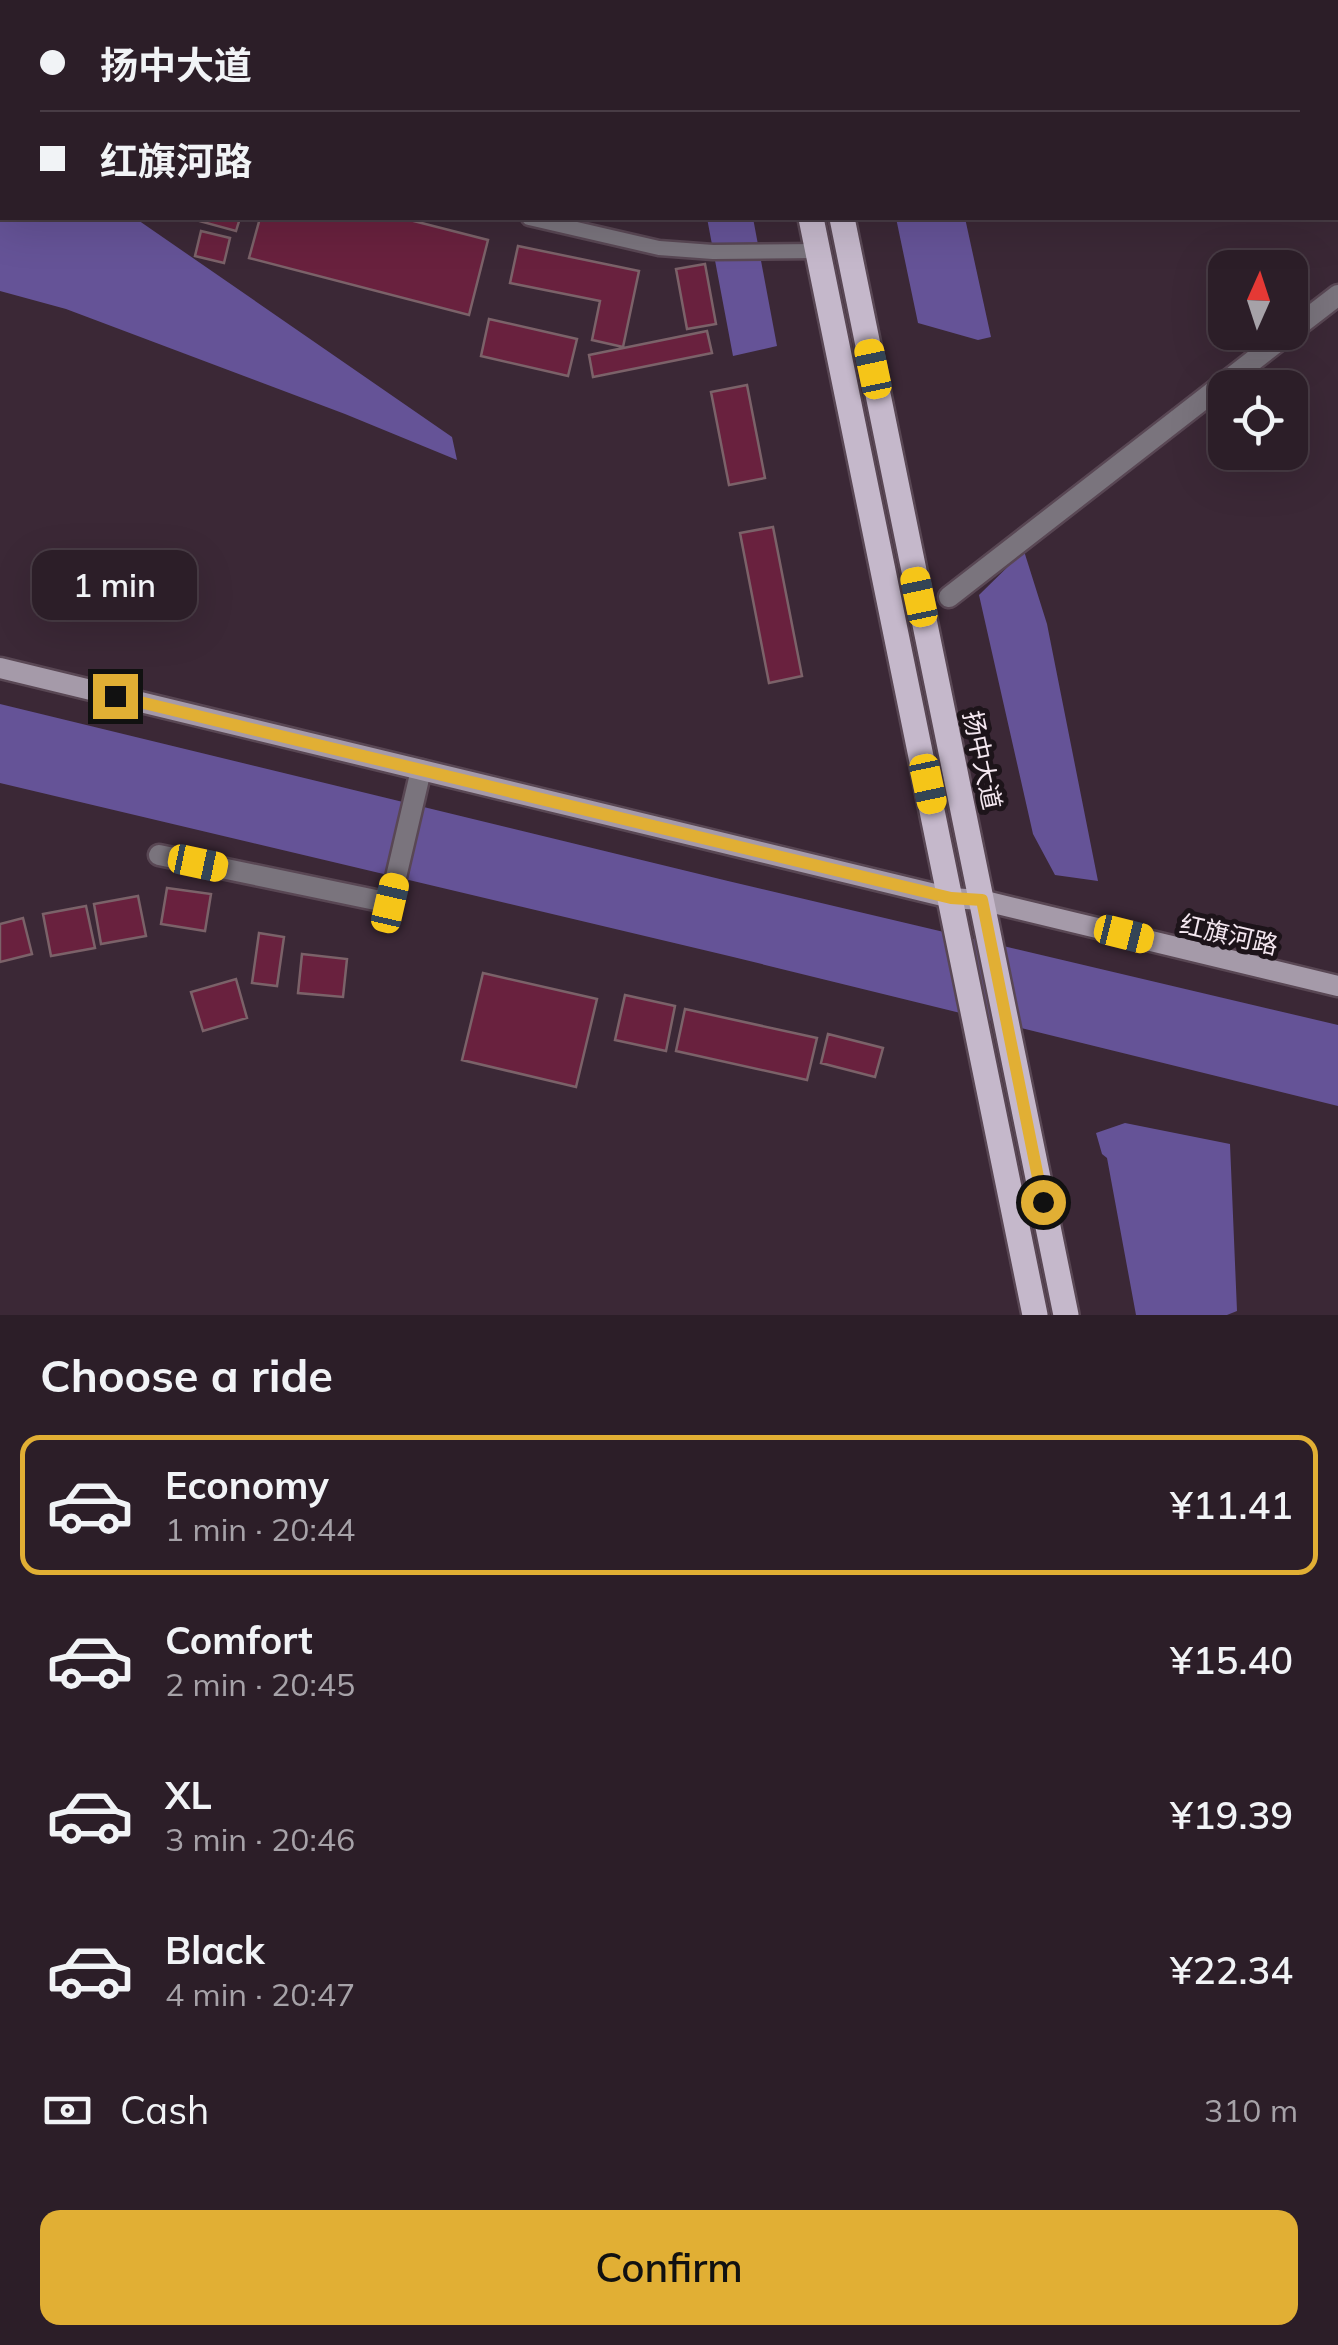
<!DOCTYPE html>
<html lang="en">
<head>
<meta charset="utf-8">
<style>
	body { margin:0; font-family:Mulish,"Noto Sans SC",sans-serif; background:#342730; color:#f1f3f6; height:100vh; display:flex; flex-direction:column; font-size:38px; white-space:nowrap }
	* { box-sizing:border-box; margin:0 }
	p { font-size:32px; color:#a6a2a8 }
	.icon { flex:none; width:55px; height:55px; fill:none; stroke:currentColor; stroke-width:2; stroke-linecap:round; stroke-linejoin:round }
	.map { position:relative; height:1315px; overflow:hidden }
	.sheet { display:flex; flex-direction:column; background:#2c1e28; flex:1 }
	.sheet>* { flex:none }
	.hud { position:absolute; left:0px; top:0px; width:1340px; height:220px; box-shadow:0 10px 40px #0002,0 0 0 2px #483c45; display:grid; align-content:center; height:220px; padding:0 40px; background:#2c1e28 }
	.needle { width:65px; rotate:3deg }
	.fabs { position:absolute; left:1208px; top:250px; display:grid; gap:20px }
	.fabs a { display:grid; place-items:center; width:100px; height:100px; border-radius:20px; background:#2c1e28; box-shadow:0 10px 40px #0002,0 0 0 2px #483c45; font-size:50px }
	.end { position:absolute; width:45px; height:45px; margin:-22px; border:12px solid #e1af34; background:#111; box-shadow:0 0 0 5px #111 }
	.from { border-radius:50% }
	.bubble { position:absolute; height:70px; border-radius:20px; background:#2c1e28; box-shadow:0 10px 40px #0002,0 0 0 2px #483c45; font-size:32px; font-weight:600; line-height:70px; text-align:center }
	.car { position:absolute; width:30px; height:60px; margin:-30px -15px; border-radius:12px; box-shadow:0 0 8px 2px #0007; background:linear-gradient(#f5c518 24%,#345 0 40%,#f5c518 0 76%,#345 0 86%,#f5c518 0) }
	.hud b { display:flex; align-items:center; gap:35px; height:95px; font-size:38px }
	.hud b+b { border-top:2px solid #483c45 }
	.hud i { width:25px; height:25px; background:#f1f3f6 }
	ul { padding:0; list-style:none }
	li { display:flex; align-items:center; gap:30px; height:140px; margin:0 20px 15px; padding:0 20px; border:5px solid transparent; border-radius:20px }
	li div { flex:1 }
	li b { display:block; font-size:38px }
	li em { font-style:normal; font-weight:600 }
	li.on { border-color:#e1af34 }
	li>.icon { width:90px; height:90px; stroke-width:1.5 }
	h2 { padding:0 40px; font-size:45px; line-height:120px }
	.pay { display:flex; align-items:center; gap:25px; height:110px; padding:0 40px; font-size:38px }
	.pay p { margin-inline-start:auto }
	.button { display:flex; gap:20px; margin-top:auto; padding:20px 40px }
	.button a { flex:1; height:115px; border-radius:20px; background:#e1af34; color:#111; font-size:40px; font-weight:600; line-height:115px; text-align:center }
	.map>svg:first-child { display:block }
	.water { fill:#655397 }
	.building { fill:#69213e; stroke:#7b6269; stroke-width:2.5 }
	.lines { fill:none; stroke-linecap:round; stroke-linejoin:round }
	.lane-casing { stroke:#594754; stroke-width:19 }
	.street-casing { stroke:#594754; stroke-width:25 }
	.secondary-casing { stroke:#594754; stroke-width:25 }
	.primary-casing { stroke:#594754; stroke-width:30 }
	.lane { stroke:#7a747d; stroke-width:14 }
	.street { stroke:#7a747d; stroke-width:20 }
	.secondary { stroke:#a59aa9; stroke-width:20 }
	.primary { stroke:#c5b8cb; stroke-width:25 }
	.route { stroke:#e1af34; stroke-width:12 }
	.labels { text-anchor:middle; dominant-baseline:central; stroke-width:10; stroke-linejoin:round; paint-order:stroke }
	.street-label { font-size:25px; fill:#f4e7f0; stroke:#1d141a }
</style>
</head>
<body>
<div class="map">
<svg width="1338" height="1315" viewBox="0 0 1338 1315">
	<rect width="100%" height="100%" fill="#3b2836"/>
	<!-- water -->
	<path class="water" d="M0,125L2,126V218H135L452,437L457,460L345,414L66,309L0,291Z
		M707,218H753L777,346L733,356Z
		M896,218H965L991,337L978,340L918,323Z
		M1024,551L1047,624L1098,881L1055,875L1033,834L979,595Z
		M0,704L728,881L1338,1025V1106L729,956L0,783Z
		M1125,1123L1230,1144L1237,1311L1227,1315H1136L1107,1158L1102,1154L1096,1133Z"/>
	<!-- building -->
	<path class="building" d="M234,0H432L431,2H234Z
		M200,218H240L236,231L199,221Z
		M260,218H402L488,240L469,315L249,258Z
		M201,231L230,238L224,263L195,256Z
		M518,246L639,271L623,347L592,340L600,301L510,283Z
		M705,264L716,324L687,329L676,269Z
		M489,319L577,339L568,376L481,356Z
		M707,331L712,353L593,377L589,355Z
		M747,385L765,478L729,485L711,392Z
		M773,527L802,676L769,683L740,533Z
		M167,888L211,894L205,931L161,924Z
		M138,896L146,936L101,944L94,904Z
		M86,906L95,948L51,956L43,914Z
		M23,918L32,954L0,962V924Z
		M259,933L284,937L277,986L252,983Z
		M302,954L347,959L343,997L298,993Z
		M483,973L597,999L576,1087L462,1060Z
		M236,979L247,1018L203,1031L191,992Z
		M625,995L675,1006L666,1051L615,1040Z
		M685,1009L817,1038L807,1080L676,1051Z
		M828,1034L883,1048L875,1077L821,1063Z"/>
	<g class="lines">
		<!-- lane casing -->
		<g class="lane-casing">
			<path id="lane" d="M529,218L659,248L713,252L818,251"/>
		</g>
		<!-- street casing -->
		<g class="street-casing">
			<path id="street" d="M1290,332L1338,295
				M949,597L1290,332
				M159,855L390,903L421,770"/>
		</g>
		<!-- secondary casing -->
		<g class="secondary-casing">
			<path id="secondary" d="M0,668L951,898L981,900L1338,986"/>
		</g>
		<!-- primary casing -->
		<g class="primary-casing">
			<path id="primary" d="M767,0L768,2
				M797,0L798,2
				M811,218L1035,1315
				M842,218L1066,1315"/>
		</g>
		<!-- lane -->
		<use href="#lane" class="lane"/>
		<!-- street -->
		<use href="#street" class="street"/>
		<!-- secondary -->
		<use href="#secondary" class="secondary"/>
		<!-- primary -->
		<use href="#primary" class="primary"/>
	</g>
	<g class="lines">
		<!-- route -->
		<path class="route" d="M115,696L951,898L982,900L1043,1202"/>
	</g>
	<g class="labels">
		<!-- street labels -->
		<g class="street-label">
			<text transform="translate(983 760) rotate(78)">扬中大道</text>
			<text transform="translate(1229 934) rotate(13)">红旗河路</text>
		</g>
	</g>
</svg>
<div class="fabs">
<a><svg class="needle" viewBox="-14 -14 28 28"><path d="M0-13l5 13h-10z" fill="#e53935"/><path d="M0 13l5-13h-10z" fill="#a6a2a8"/></svg></a>
<a><svg class="icon" aria-label="locate" viewBox="0 0 24 24"><circle cx="12" cy="12" r="6"/><path d="M12 2v4M12 18v4M2 12h4M18 12h4"/></svg></a>
</div>
<i class="end from" style="left:1043px;top:1202px"></i>
<i class="end" style="left:115px;top:696px"></i>
<div class="bubble" style="left:32px;top:550px;width:165px">1 min</div>
<i class="car" style="left:873px;top:369px;rotate:348deg"></i>
<i class="car" style="left:919px;top:597px;rotate:348deg"></i>
<i class="car" style="left:928px;top:784px;rotate:168deg"></i>
<i class="car" style="left:198px;top:863px;rotate:102deg"></i>
<i class="car" style="left:390px;top:903px;rotate:13deg"></i>
<i class="car" style="left:1124px;top:934px;rotate:104deg"></i>
<div class="hud">
<b><i class="from"></i>扬中大道</b>
<b><i></i>红旗河路</b>
</div>
</div>
<section class="sheet">
<h2>Choose a ride</h2>
<ul>
<li class="on"><svg class="icon" aria-label="car" viewBox="0 0 24 24"><path d="M5 17H2v-5l4-1 3-4h7l3 4 3 1v5h-3M9 17h6M6 11h13"/><circle cx="7" cy="17" r="2"/><circle cx="17" cy="17" r="2"/></svg><div><b>Economy</b><p>1 min · 20:44</p></div><em>¥11.41</em></li>
<li><svg class="icon" aria-label="car" viewBox="0 0 24 24"><path d="M5 17H2v-5l4-1 3-4h7l3 4 3 1v5h-3M9 17h6M6 11h13"/><circle cx="7" cy="17" r="2"/><circle cx="17" cy="17" r="2"/></svg><div><b>Comfort</b><p>2 min · 20:45</p></div><em>¥15.40</em></li>
<li><svg class="icon" aria-label="car" viewBox="0 0 24 24"><path d="M5 17H2v-5l4-1 3-4h7l3 4 3 1v5h-3M9 17h6M6 11h13"/><circle cx="7" cy="17" r="2"/><circle cx="17" cy="17" r="2"/></svg><div><b>XL</b><p>3 min · 20:46</p></div><em>¥19.39</em></li>
<li><svg class="icon" aria-label="car" viewBox="0 0 24 24"><path d="M5 17H2v-5l4-1 3-4h7l3 4 3 1v5h-3M9 17h6M6 11h13"/><circle cx="7" cy="17" r="2"/><circle cx="17" cy="17" r="2"/></svg><div><b>Black</b><p>4 min · 20:47</p></div><em>¥22.34</em></li>
</ul>
<div class="pay"><svg class="icon" aria-label="cash" viewBox="0 0 24 24"><path d="M3 7h18v10H3z"/><circle cx="12" cy="12" r="2"/></svg>Cash<p>310 m</p></div>
<div class="button"><a>Confirm</a></div>
</section>
</body>
</html>
